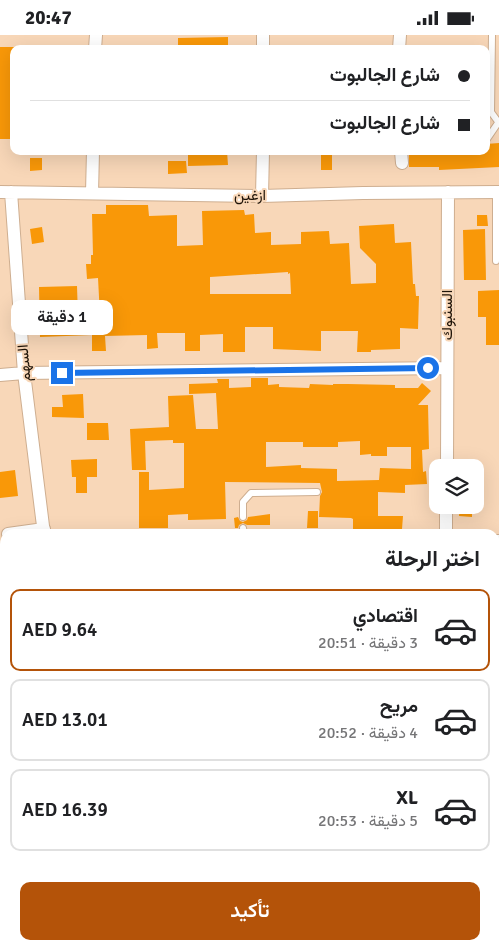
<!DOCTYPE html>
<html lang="ar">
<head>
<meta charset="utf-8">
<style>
	body { margin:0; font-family:Signika,Vazirmatn,sans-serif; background:#f2f2f2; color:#202124; direction:rtl; height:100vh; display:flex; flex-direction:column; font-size:19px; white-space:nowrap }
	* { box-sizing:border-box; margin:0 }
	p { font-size:16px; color:#757577 }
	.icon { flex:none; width:28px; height:28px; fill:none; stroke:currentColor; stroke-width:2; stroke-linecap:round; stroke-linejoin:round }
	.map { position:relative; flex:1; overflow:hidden; direction:ltr }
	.drawer { position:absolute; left:0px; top:494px; width:500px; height:421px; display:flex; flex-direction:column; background:#fff; border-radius:15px 15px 0 0; box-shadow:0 5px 20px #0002; direction:rtl }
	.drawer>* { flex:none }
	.hud { position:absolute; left:10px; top:10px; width:480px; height:110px; border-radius:10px; box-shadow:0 5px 20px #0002; direction:rtl; display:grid; align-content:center; height:110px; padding:0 20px; background:#fff }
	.fabs { position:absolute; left:429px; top:424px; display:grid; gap:10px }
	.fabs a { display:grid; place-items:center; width:55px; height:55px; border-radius:10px; background:#fff; box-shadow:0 5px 20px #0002; font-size:25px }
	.end { position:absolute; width:22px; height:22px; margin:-11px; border:6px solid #1a73e8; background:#fff; box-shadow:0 0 0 2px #fff }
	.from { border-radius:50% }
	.bubble { position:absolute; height:35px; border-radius:10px; background:#fff; box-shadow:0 5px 20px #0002; font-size:16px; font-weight:600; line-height:35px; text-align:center; direction:rtl }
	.hud b { display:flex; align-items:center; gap:18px; height:48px; font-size:19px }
	.hud b+b { border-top:1px solid #e0e0e0 }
	.hud i { width:12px; height:12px; background:#202124 }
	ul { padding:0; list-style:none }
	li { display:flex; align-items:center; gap:15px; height:82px; margin:0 10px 8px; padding:0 10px; border:2px solid #e0e0e0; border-radius:10px }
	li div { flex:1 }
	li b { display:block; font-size:19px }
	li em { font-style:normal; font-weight:600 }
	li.current { border-color:#b45309 }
	li>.icon { width:45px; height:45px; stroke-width:1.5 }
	h2 { padding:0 20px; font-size:22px; line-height:60px }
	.primary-button { display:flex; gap:10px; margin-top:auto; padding:10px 20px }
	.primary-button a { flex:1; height:58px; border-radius:10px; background:#b45309; color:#fff; font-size:20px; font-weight:600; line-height:58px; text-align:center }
	.status { display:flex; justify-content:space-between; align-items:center; height:35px; padding:0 25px; background:#fff; direction:ltr }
	.status svg { height:14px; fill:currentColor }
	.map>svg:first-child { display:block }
	.building { fill:#f99808; fill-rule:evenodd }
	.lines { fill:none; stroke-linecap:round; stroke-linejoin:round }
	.service-casing { stroke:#ceae90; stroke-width:8 }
	.minor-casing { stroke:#ceae90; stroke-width:14 }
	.service { stroke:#fff; stroke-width:6 }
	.minor { stroke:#fff; stroke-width:12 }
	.route { stroke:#1a73e8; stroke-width:6 }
	.labels { text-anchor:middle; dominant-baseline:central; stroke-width:4; stroke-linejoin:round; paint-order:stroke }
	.street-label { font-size:15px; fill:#1e1308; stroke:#f8d7b8 }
</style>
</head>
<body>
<div class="status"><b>20:47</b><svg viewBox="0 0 49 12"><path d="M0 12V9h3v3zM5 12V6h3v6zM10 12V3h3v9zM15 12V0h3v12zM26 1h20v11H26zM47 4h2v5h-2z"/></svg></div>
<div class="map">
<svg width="499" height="914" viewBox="0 0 499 914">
	<rect width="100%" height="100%" fill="#f8d7b8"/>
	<!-- building -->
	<path class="building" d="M228,2V14H178V3Z
		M0,12H14V104H0Z
		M499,108V132L439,135V132H409V116H486V109Z
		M188,116H227L228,130L188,131Z
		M321,116H332V135H321Z
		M30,123H42V135L30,136Z
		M168,126H186L187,138L168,139Z
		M106,170H148L149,181L177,180V211L203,210L202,176L244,175L245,180L254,179L255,198L271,197V210L301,209V197L329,196L330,209L349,208L351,249L376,248V229L360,213L359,191L394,189L395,208L411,207L413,249H415L416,261H419L418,294L400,293V314L371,315V317H357L358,296H321V316L273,314V292H245V317H223V299L200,300V316H185V298H157L158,313L147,314V300L105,301L106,316H92V300L40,302L39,252L77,251L78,282L100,281L98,243L87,244L86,229H91V220H93L92,179H106ZM288,237V239L290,238L291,259H210V242Z
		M477,180H487L488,191H477Z
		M42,192L44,207L32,209L30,194Z
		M485,194L486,245H464L463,195Z
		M499,255V310H486V282H478V256Z
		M251,343H268V350L279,349V352L309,353L310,349L333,350V349H348L395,350V353H418L422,348L431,356L418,370H428L429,414L422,415L423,437L426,436L427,449L405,450V458L378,457V481H403L402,494H353V484L351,483L319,482L320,461L322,457L320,448L225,447L226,484L188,485V479L168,480V493H139V437H149V455L184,453V408H173V405L145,406L146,435H132L130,394L169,392L168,361L193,360L196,394H218L216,358L189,359V349L218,348L217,344H229V353L251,352ZM360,406V420L371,419V421H387V412H411V434L380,433L379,445L337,446V434L301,433V430L266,432V407H303V412H338V407Z
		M83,359L84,383L52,382V372H63L62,360Z
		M87,388H108L109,405H87Z
		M97,424V442H87V458H76V442H72L71,425Z
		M15,435L18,461L0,463V437Z
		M460,470H472V482L459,481Z
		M308,476H318V493H307Z
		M270,479V490H247L243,488L239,490L238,493H235L234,483L238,482L240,486L243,487L247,485L248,482Z"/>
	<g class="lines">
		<!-- service casing -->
		<g class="service-casing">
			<path id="service" d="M492,0L491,77L499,88
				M487,104L498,88
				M496,226V157
				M243,482V467L251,458L317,457
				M243,493L244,499
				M495,576L499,575
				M495,612H499
				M495,646H499"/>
		</g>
		<!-- minor casing -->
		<g class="minor-casing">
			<path id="minor" d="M95,14L96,0
				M263,14V0
				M399,14L400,0
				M401,116L402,128
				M0,157L262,161L363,158L499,157
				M11,157L24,338L44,499
				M92,158L93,116
				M262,161L263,116
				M0,340L24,338L447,333
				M447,432L448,157
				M8,499L44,494
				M446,499V470
				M495,506H499
				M0,669H5
				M495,680H499
				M495,851L499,852
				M0,859H5
				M495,869H499
				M0,888H5
				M495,901H499
				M82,910L86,914
				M211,910L223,914
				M107,914L109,910"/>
		</g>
		<!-- service -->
		<use href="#service" class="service"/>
		<!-- minor -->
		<use href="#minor" class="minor"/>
	</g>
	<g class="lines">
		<!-- route -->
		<path class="route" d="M62,338L428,333"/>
	</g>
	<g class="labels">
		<!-- street labels -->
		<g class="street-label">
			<text x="250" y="160">ازغين</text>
			<text transform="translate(447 280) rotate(-90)">السنبوك</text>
			<text transform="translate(24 328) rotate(-95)">السهم</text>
		</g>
	</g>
</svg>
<div class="fabs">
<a><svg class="icon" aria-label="layers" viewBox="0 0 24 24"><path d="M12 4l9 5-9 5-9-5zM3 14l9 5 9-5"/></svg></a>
</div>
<i class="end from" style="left:428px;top:333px"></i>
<i class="end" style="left:62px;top:338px"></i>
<div class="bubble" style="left:11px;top:265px;width:102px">1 دقيقة</div>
<div class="hud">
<b><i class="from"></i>شارع الجالبوت</b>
<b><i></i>شارع الجالبوت</b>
</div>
<section class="drawer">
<h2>اختر الرحلة</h2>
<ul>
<li class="current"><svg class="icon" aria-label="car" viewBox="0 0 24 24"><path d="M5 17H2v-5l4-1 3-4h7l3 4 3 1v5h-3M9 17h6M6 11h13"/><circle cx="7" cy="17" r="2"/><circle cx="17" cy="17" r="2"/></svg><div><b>اقتصادي</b><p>3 دقيقة · 20:51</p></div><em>AED 9.64</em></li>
<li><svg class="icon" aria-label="car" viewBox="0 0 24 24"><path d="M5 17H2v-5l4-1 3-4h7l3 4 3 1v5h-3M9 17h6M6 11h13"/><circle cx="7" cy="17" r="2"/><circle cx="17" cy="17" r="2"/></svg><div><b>مريح</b><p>4 دقيقة · 20:52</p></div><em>AED 13.01</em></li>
<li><svg class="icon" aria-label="car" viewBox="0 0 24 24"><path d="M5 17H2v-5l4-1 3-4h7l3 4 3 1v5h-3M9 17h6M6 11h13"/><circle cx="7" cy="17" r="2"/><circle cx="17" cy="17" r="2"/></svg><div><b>XL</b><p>5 دقيقة · 20:53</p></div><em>AED 16.39</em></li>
</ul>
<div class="primary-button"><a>تأكيد</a></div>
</section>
</div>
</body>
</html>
